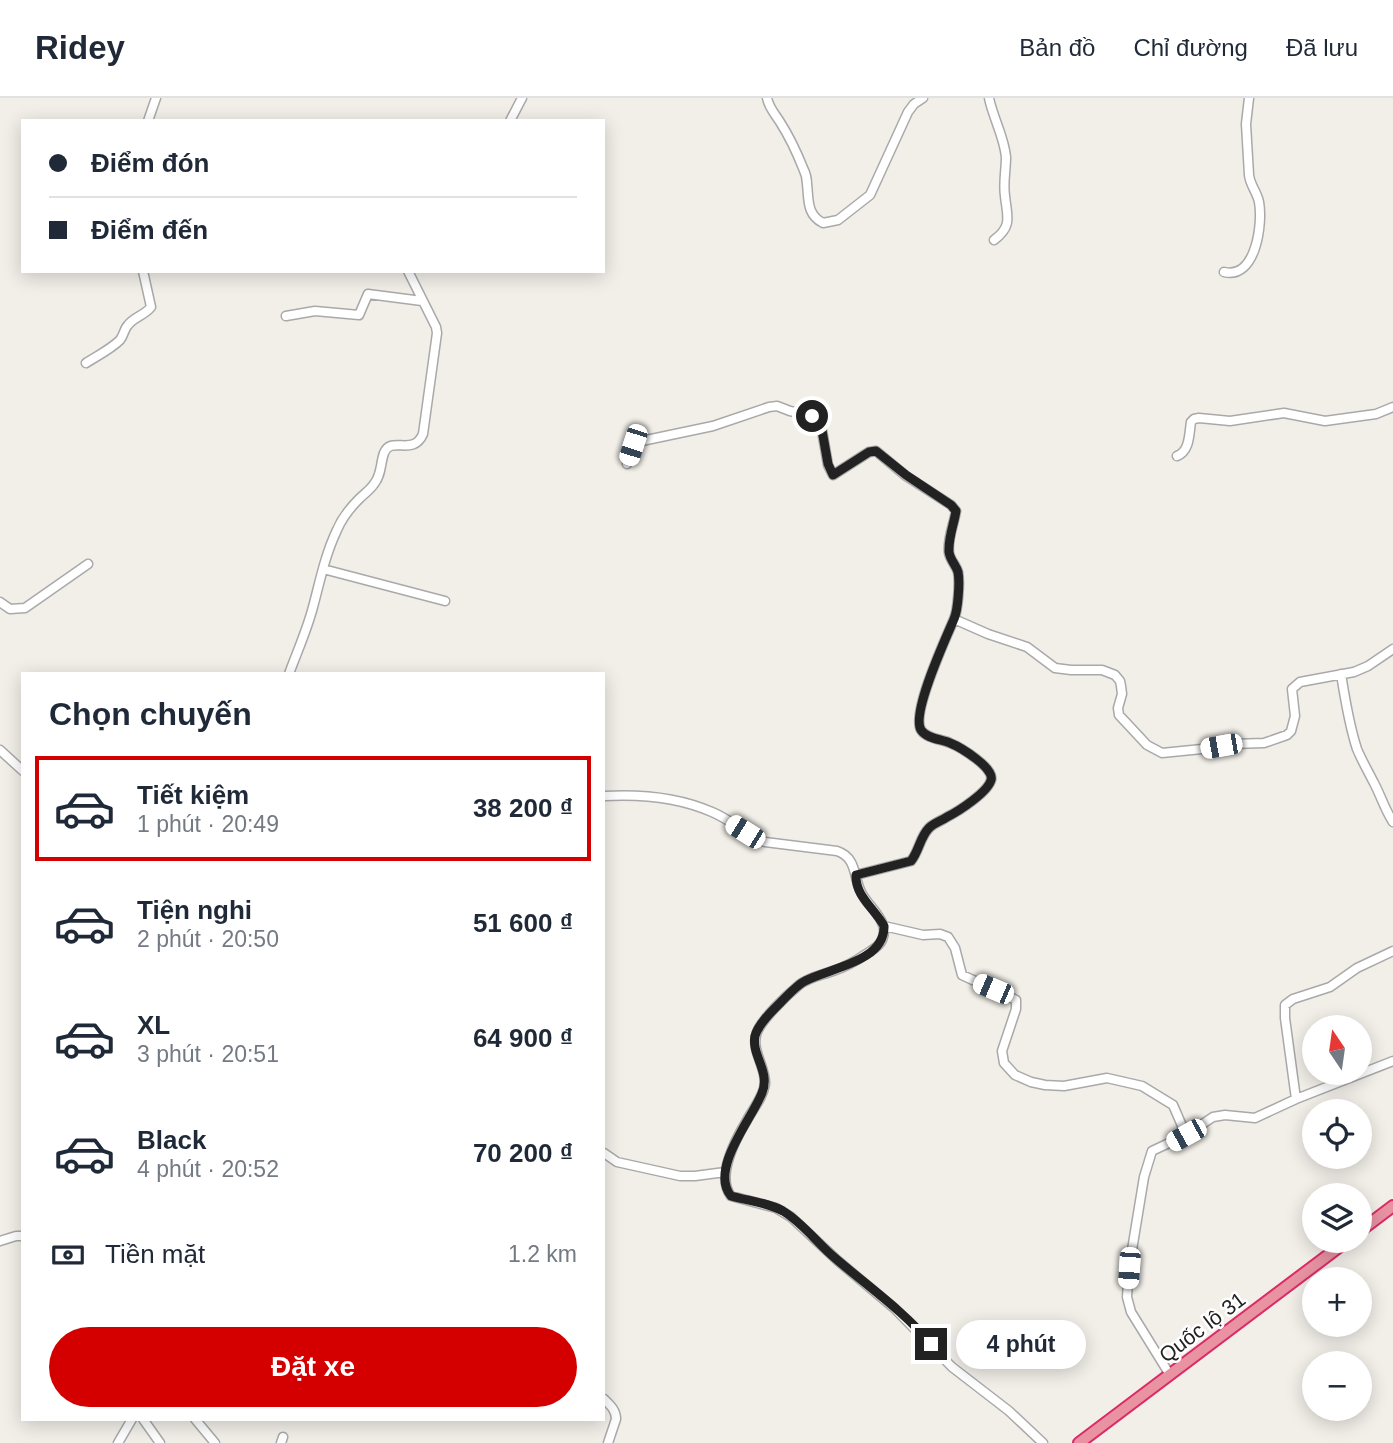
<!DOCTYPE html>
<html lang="vi">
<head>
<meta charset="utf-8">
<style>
	body { margin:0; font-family:Arial,sans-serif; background:#f2f2f3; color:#1f2937; height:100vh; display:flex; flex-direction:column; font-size:26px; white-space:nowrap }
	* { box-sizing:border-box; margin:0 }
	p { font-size:23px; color:#747a83 }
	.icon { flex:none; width:38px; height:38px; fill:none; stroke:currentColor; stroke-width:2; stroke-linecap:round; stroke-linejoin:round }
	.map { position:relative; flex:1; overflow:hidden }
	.drawer { position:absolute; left:21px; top:574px; width:584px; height:749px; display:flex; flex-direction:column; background:#fff; border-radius:0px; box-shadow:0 4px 18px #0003 }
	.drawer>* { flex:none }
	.top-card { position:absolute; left:21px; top:21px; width:584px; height:154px; border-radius:0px; box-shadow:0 4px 18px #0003; display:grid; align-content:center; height:154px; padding:0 28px; background:#fff }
	.needle { width:46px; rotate:347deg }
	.buttons { position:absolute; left:1302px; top:917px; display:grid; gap:14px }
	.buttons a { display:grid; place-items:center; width:70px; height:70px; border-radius:50%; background:#fff; box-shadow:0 4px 18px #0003; font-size:35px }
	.end { position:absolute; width:32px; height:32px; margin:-16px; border:9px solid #222; background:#fff; box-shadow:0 0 0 4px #fff }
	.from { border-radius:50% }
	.bubble { position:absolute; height:49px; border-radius:24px; background:#fff; box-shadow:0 4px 18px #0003; font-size:23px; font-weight:700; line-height:49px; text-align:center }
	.car { position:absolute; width:21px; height:42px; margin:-21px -10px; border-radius:9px; box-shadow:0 0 5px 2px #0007; background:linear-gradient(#fff 24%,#345 0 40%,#fff 0 76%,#345 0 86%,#fff 0) }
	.top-card b { display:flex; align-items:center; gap:24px; height:66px; font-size:26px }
	.top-card b+b { border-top:2px solid #e0e1e3 }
	.top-card i { width:18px; height:18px; background:#1f2937 }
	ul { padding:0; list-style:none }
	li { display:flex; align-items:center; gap:21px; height:105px; margin:0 14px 10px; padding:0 14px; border:4px solid transparent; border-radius:0px }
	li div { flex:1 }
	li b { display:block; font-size:26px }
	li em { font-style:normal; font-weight:700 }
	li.current { border-color:#d40000 }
	li>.icon { width:63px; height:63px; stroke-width:1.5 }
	h2 { padding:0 28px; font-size:32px; line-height:84px }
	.pay { display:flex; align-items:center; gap:18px; height:77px; padding:0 28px; font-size:26px }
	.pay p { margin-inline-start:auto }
	.cta { display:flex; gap:14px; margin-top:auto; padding:14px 28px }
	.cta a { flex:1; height:80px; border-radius:42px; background:#d40000; color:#fff; font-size:28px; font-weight:700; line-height:80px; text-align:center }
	header { display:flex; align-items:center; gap:42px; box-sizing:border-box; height:98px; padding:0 35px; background:#fff; border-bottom:2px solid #e0e1e3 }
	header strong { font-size:33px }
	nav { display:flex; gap:38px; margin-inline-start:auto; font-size:24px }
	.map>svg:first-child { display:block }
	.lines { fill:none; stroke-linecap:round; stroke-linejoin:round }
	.minor-casing { stroke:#a9a9a9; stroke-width:11 }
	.highway-casing { stroke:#dc2a67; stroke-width:14 }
	.minor { stroke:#fff; stroke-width:8 }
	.highway { stroke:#e892a2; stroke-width:10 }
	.route { stroke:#222; stroke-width:9 }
	.labels { text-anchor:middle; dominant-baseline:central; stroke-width:5; stroke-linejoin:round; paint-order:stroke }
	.street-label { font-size:21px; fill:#222; stroke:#fff }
</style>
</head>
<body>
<header>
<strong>Ridey</strong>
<nav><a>Bản đồ</a><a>Chỉ đường</a><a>Đã lưu</a></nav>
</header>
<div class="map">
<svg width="1393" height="1345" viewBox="0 0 1393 1345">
	<rect width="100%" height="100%" fill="#f2efe9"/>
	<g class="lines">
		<!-- minor casing -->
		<g class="minor-casing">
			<path id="minor" d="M767,0C769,10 775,16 780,24C789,38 797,55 803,70C805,74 807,81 807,86C809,101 806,116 823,125L838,122L870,97L908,14L914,6L923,0
				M989,0C993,20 1004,38 1006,59C1006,72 1003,85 1005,98C1007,118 1013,128 994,142
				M148,23L156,0
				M510,23L522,0
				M1224,174C1256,182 1263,125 1259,104C1257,94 1250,87 1249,77L1246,26L1249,0
				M286,218L315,213L359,217L368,196L422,203
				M86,265C97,258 111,251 120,242C124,237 124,231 128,227C134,219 145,217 151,209L143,173
				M1177,358C1190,353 1189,336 1191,324L1194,321L1199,320L1230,323L1284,315L1325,323L1376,316L1393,309
				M627,366L633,347L637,344L713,328L769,309L777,308L790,313L818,319L820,321L828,367L833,377L869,354L876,353L906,378L951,407L956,413C954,426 947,441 949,455C950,462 956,467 958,474C960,484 958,512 954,521C946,540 911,615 921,632C927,641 941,641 950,645C960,649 995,670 991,682C988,694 959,713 947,719C941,723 934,725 929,730C920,739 919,753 911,763L856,777
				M323,471L445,503
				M0,504L10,511L25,510L88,466
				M954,521L988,536L1027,549L1055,570L1071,572H1102L1115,577L1120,583L1121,588L1122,596L1118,610L1119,617L1147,647L1162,655L1202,651L1232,646L1264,645L1287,637L1291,633L1295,618L1292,591L1300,584L1354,574L1368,568L1393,551
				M289,576C297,554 307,532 313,509C320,483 325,457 337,432C342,420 350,410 359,401C364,396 370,392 374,386C382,376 380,366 384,355C391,337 413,359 423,336L437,235L436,229L408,173
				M1341,576C1345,601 1349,627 1357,651C1362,663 1368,673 1374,685C1381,698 1384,710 1393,724
				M0,652L23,673
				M604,698C640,696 678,699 712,714C731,722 746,736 765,744L837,753C858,760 853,781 862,796C868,807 879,815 883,827C885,832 884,837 882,842C879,849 872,852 866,856C856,863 845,869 833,873C822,877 809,879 799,887C787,897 762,921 757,934C750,951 766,969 765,986C763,1000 752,1012 746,1024C735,1042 716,1079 731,1098L776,1110L791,1119L837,1162L894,1210L952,1269L1009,1313L1043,1345
				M884,828L923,837L940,836L948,839L955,850L962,877L1016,902V911L1002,953L1004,965L1015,977L1031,984L1045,987L1064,988L1107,980L1142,988L1173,1007L1186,1037
				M1296,1001L1285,920V907L1293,901L1330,889L1357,870L1393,853
				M604,1055L617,1064L680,1078H695L725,1074
				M0,1143L16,1138H23
				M1170,1277L1131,1214L1127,1199L1129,1170L1144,1079L1152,1053L1186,1037L1213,1019L1225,1017L1255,1020L1296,1001L1393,963
				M604,1301C610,1307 616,1312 616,1321L608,1345
				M143,1321L160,1345
				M195,1321L215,1345
				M118,1345L132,1321
				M281,1345L283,1339"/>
		</g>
		<!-- highway casing -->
		<g class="highway-casing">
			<path id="highway" d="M1360,1133L1393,1108
				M1079,1345L1347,1143"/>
		</g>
		<!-- minor -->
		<use href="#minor" class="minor"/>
		<!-- highway -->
		<use href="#highway" class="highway"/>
	</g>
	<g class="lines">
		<!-- route -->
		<path class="route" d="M812,318L818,319L820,321L828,366L833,377L869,354L876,353L906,377L951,407L956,413C954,426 948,440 949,454C950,462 956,467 958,474C960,484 958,512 954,521C946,540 911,615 921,632C927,641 941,641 950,645C960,649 995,670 991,682C988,694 959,713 947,719C941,723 934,725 929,730C920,739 919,753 911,763L856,777C855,798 875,811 884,828C885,864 829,870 805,883C797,887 788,897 781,904C773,912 758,926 755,938C751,957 771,974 762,995C752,1021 709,1071 731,1098C748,1103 767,1104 783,1113C803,1125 817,1145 835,1160C865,1186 906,1215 931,1246"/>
	</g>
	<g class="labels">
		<!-- street labels -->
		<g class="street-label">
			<text transform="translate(1202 1229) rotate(-37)">Quốc lộ 31</text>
		</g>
	</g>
</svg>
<div class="buttons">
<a><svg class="needle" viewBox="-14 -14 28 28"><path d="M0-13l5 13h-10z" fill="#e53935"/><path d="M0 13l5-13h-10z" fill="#747a83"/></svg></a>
<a><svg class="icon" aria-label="locate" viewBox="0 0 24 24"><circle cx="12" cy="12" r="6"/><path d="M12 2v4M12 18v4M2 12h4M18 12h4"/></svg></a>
<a><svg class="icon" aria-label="layers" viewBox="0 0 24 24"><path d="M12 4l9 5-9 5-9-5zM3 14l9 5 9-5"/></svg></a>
<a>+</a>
<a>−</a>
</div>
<i class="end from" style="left:812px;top:318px"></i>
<i class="end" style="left:931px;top:1246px"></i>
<div class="bubble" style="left:956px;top:1222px;width:130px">4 phút</div>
<i class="car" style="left:633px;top:347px;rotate:198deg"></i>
<i class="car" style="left:1221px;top:648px;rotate:260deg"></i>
<i class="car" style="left:745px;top:734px;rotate:302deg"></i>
<i class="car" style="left:993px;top:891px;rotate:293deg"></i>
<i class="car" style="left:1186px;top:1037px;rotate:241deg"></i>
<i class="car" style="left:1129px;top:1170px;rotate:184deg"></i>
<div class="top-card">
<b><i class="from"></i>Điểm đón</b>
<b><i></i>Điểm đến</b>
</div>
<section class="drawer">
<h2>Chọn chuyến</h2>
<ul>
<li class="current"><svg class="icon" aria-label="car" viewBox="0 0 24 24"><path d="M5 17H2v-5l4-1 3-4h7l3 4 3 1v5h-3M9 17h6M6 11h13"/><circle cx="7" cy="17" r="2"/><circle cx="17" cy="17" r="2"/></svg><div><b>Tiết kiệm</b><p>1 phút · 20:49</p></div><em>38 200 ₫</em></li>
<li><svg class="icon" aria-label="car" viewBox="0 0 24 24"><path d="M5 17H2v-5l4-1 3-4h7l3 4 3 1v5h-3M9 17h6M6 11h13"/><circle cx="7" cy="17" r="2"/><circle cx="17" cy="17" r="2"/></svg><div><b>Tiện nghi</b><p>2 phút · 20:50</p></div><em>51 600 ₫</em></li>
<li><svg class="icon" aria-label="car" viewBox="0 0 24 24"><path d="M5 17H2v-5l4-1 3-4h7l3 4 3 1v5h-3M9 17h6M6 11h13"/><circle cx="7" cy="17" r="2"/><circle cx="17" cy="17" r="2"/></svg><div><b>XL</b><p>3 phút · 20:51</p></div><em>64 900 ₫</em></li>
<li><svg class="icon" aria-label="car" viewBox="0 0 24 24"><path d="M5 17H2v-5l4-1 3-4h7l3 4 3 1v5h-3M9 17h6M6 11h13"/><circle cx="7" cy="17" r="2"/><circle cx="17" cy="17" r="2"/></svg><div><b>Black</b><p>4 phút · 20:52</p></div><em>70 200 ₫</em></li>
</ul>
<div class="pay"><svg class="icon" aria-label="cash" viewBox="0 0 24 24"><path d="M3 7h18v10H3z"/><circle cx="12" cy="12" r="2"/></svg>Tiền mặt<p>1.2 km</p></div>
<div class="cta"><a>Đặt xe</a></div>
</section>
</div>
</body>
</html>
